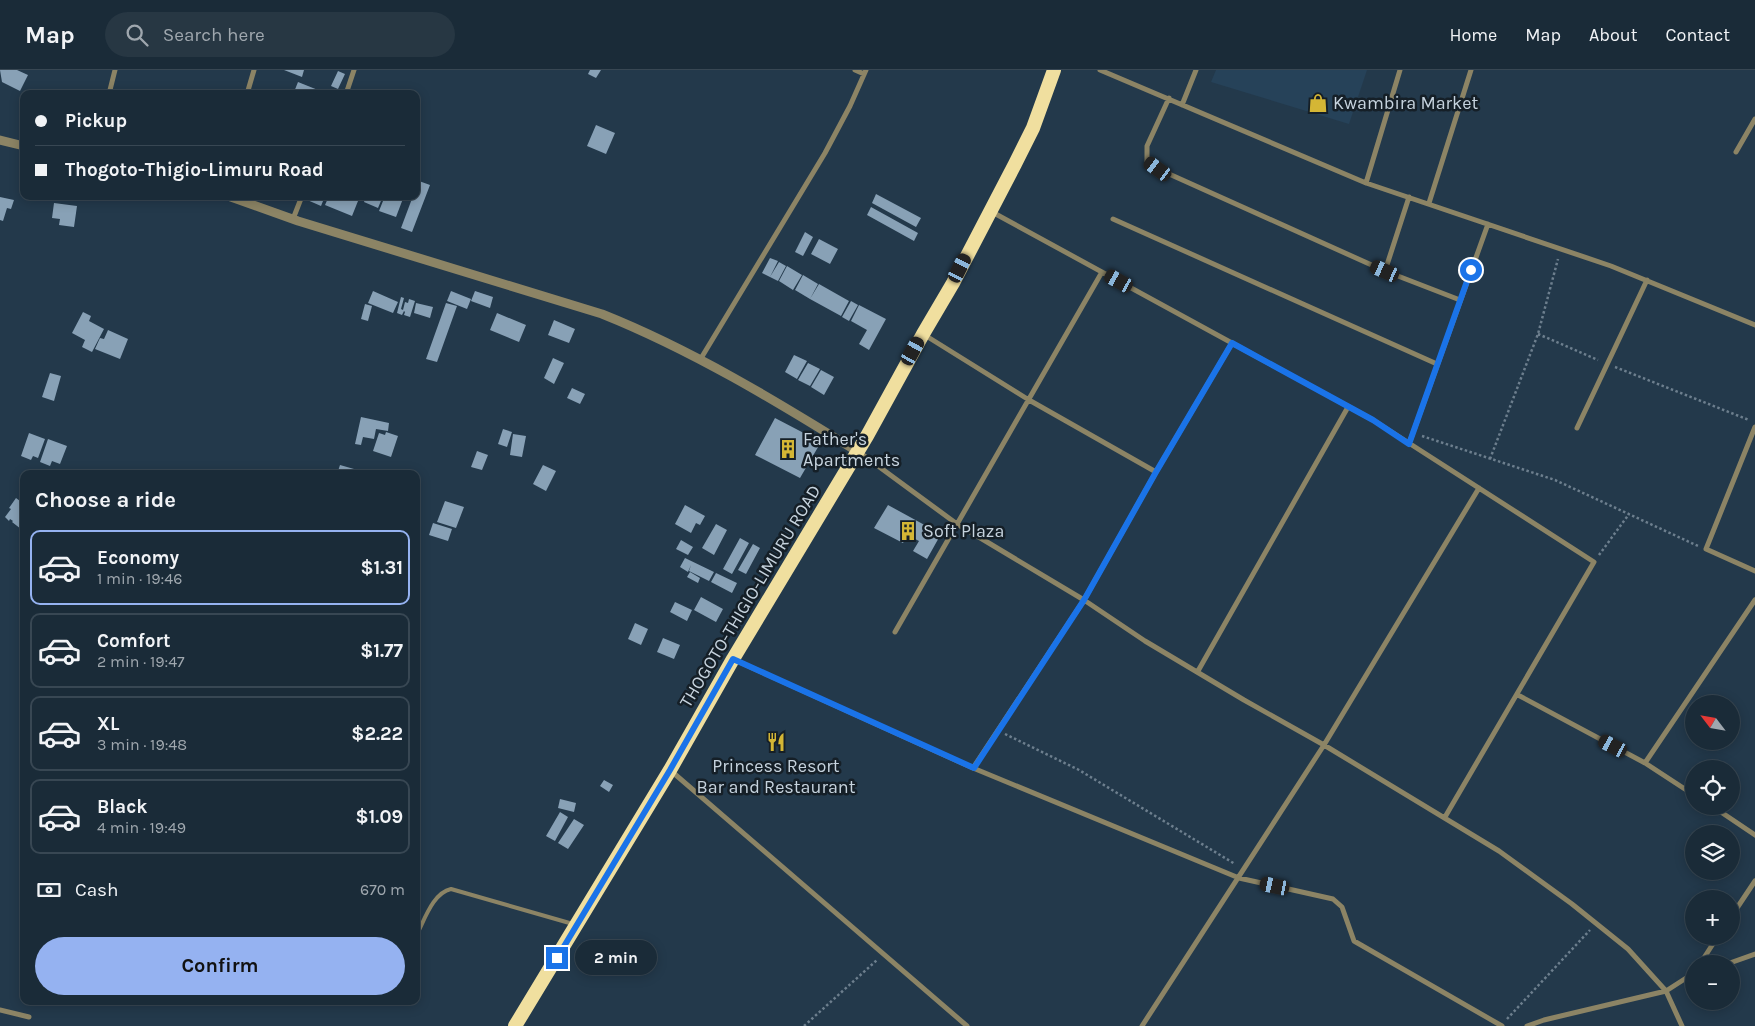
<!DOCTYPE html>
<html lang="en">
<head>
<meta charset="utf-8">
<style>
	body { margin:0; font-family:Karla,sans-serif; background:#273743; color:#f1f3f6; height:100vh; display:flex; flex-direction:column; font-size:19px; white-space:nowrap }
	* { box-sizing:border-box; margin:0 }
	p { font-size:16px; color:#9fa7ae }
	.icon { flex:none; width:28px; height:28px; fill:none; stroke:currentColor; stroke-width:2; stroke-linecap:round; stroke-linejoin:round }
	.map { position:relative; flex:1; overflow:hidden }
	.panel { position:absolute; left:20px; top:400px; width:400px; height:535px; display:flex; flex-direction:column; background:#1a2b38; border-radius:10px; box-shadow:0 2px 12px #0003,0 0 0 1px #384753 }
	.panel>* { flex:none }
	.hud { position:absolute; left:20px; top:20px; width:400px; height:110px; border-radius:10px; box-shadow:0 2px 12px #0003,0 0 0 1px #384753; display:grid; align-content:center; height:110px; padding:0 15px; background:#1a2b38 }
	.needle { width:32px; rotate:301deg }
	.tools { position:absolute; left:1685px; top:625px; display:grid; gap:10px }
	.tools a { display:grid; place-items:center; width:55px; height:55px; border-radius:50%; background:#1a2b38; box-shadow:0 2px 12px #0003,0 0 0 1px #384753; font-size:25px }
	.end { position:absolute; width:22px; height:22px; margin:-11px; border:6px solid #1a73e8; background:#fff; box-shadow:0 0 0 2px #fff }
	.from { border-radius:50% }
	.bubble { position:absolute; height:35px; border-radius:18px; background:#1a2b38; box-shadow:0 2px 12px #0003,0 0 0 1px #384753; font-size:16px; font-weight:700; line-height:35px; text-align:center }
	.car { position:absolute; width:15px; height:30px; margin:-15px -8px; border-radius:6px; box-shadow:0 0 4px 1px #0007; background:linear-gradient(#222 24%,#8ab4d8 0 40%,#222 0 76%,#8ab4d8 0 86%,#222 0) }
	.hud b { display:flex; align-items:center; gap:18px; height:48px; font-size:19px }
	.hud b+b { border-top:1px solid #384753 }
	.hud i { width:12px; height:12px; background:#f1f3f6 }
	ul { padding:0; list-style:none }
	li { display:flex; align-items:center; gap:15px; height:75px; margin:0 10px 8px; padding:0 5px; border:2px solid #384753; border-radius:10px }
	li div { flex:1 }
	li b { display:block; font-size:19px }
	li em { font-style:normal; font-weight:700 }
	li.current { border-color:#95b2f1 }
	li>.icon { width:45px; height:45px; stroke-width:1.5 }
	h2 { padding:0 15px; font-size:22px; line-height:60px }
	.pay { display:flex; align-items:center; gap:12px; height:55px; padding:0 15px; font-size:19px }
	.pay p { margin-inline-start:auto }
	.cta { display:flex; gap:10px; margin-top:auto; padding:10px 15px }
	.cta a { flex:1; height:58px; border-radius:30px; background:#95b2f1; color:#111; font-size:20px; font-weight:700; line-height:58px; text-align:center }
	header { display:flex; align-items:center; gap:30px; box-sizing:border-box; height:70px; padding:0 25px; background:#1a2b38; border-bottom:1px solid #384753 }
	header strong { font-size:24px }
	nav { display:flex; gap:28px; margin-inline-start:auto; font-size:18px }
	.search { width:350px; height:45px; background:#273743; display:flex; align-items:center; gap:12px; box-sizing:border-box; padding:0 18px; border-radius:28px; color:#9fa7ae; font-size:19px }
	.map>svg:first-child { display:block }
	.built { fill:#264259 }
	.building { fill:#88a1b6 }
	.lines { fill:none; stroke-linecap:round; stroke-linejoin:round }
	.path { stroke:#6d7f8e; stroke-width:2.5; stroke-dasharray:2.5 2.5; stroke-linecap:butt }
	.service { stroke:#8c8465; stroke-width:4 }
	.minor { stroke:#8c8465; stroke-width:5 }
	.tertiary { stroke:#8c8465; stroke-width:9 }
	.trunk { stroke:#f0df9f; stroke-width:14 }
	.route { stroke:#1a73e8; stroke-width:6 }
	.labels { text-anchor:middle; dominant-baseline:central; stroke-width:5; stroke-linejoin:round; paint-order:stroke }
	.poi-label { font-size:18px; fill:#c6d3de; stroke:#151f27; text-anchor:start }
	.street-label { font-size:18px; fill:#c6d3de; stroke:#151f27 }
</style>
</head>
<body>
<header>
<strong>Map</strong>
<div class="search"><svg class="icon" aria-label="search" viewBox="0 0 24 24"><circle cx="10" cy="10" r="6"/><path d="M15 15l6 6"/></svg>Search here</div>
<nav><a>Home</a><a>Map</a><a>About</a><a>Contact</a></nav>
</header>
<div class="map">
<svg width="1755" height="956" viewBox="0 0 1755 956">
	<rect width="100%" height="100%" fill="#23394b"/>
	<!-- built -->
	<path class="built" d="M1216,0H1367L1349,54L1211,12Z"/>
	<!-- building -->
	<path class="building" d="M0,0H17L28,5L20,21L2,12Z
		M284,0H304L302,7Z
		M590,0H601L596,8L588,4Z
		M338,1L345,4L338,19L331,16Z
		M298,12L328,24H298L294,22Z
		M596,55L615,63L606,84L587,76Z
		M419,111L430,115L412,162L401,158L413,126H416V118Z
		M876,124L921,148L916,157L872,133Z
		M306,126H325L321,136L305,129Z
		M329,126H360L352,146L325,135Z
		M366,126H383L378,138L364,132Z
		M385,126H404L396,147L379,141Z
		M0,127L14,130L11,139L7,138L3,151L0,150Z
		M54,133L77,136L74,157L59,155L60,149L52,148Z
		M871,137L918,163L914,171L867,145Z
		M805,162L813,167L803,186L795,182Z
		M819,169L838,179L830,194L811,184Z
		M770,188L778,191L770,207L762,203Z
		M779,192L786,196L778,211L770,207Z
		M787,196L802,205L793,220L779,211Z
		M803,205L818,214L810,229L795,220Z
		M819,214L849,231L841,246L810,229Z
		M373,221L398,232L393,243L368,233Z
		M451,221L471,229L467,239L447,231Z
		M475,221L493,227L490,238L471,231Z
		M401,227L404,228L401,239L403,240L405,232L408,233L409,229L415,231L410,247L404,245L405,242L404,241L402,245L397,243Z
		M851,231L858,235L849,251L842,247Z
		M416,233L433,237L430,248L414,243Z
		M446,233L457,236L437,292L426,289Z
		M365,234L372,236L368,251L361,249Z
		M859,235L886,249L869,280L859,274L867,260L851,251Z
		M83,242L91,246L89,251L104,259L92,282L82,277L85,270L72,263Z
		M497,243L526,255L519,272L490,260Z
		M554,250L575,259L569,273L548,265Z
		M108,260L128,269L120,289L95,279L100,268L104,269Z
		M794,285L807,291L797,309L785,302Z
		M553,288L564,293L554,314L544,308Z
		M808,293L820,299L810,316L798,310Z
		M821,300L834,307L824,325L811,317Z
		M50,303L61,306L54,331L42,327Z
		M572,318L585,324L580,334L567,328Z
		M361,347L389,353L388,361L376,359L374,369L363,367L361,375L355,374Z
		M775,348L821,372L800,408L755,385Z
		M503,359L512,362L507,377L498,374Z
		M386,362L398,366L391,387L373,381L379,363L385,365Z
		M29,363L45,369L38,388L33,386L31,390L21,386Z
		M513,364L526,366L522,387L510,385Z
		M48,369L67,376L60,394L52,391L50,396L40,392Z
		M477,381L488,385L482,400L471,397Z
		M340,395L368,403V404H337Z
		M543,395L556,401L546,421L533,414Z
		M16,428L20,431L22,428L24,430V455L21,459L12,452L13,451L10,449L9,451L5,447L11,439L9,438Z
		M445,431L464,437L456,458L437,452Z
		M685,435L705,446L700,455L696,453L691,463L675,454Z
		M888,435L941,464L927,489L913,481L919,471L907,465L903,473L874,458Z
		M433,453L452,459L448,471L429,465Z
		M716,454L727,460L714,485L702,478Z
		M740,468L749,473L732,504L723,499Z
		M681,470L693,477L688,485L676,479Z
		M753,474L760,478L746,504L738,500Z
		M685,488L714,502L709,511L689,501L691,495L688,502L680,497Z
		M690,502L700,508L698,513L687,507Z
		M716,503L737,513L732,523L711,512Z
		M701,527L723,539L716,552L694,540Z
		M675,532L692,540L687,551L670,542Z
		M635,553L648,559L641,575L628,569Z
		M663,568L680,575L674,589L657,582Z
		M604,710L613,715L609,722L600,716Z
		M560,729L576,733L574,742L558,738Z
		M560,742L568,747L555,771L546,766Z
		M574,749L584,755L568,779L558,773Z"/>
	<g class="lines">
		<!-- path -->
		<path class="path" d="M1538,264L1598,290
			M1615,297L1749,350
			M1422,366L1555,410L1698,476
			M1490,389L1538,264L1558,189
			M1599,485L1629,444
			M1005,664L1079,700L1235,794
			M1507,949L1590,860
			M804,956L877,890"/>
		<!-- service -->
		<path class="service" d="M417,864C425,849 433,823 451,819L573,854"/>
		<!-- minor -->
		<path class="minor" d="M855,0L864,4
			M1100,0L1366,113L1611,196L1755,255
			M109,24L115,0
			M247,24L254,0
			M346,24L354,0
			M1169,28L1147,76V91L1158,99L1385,201L1460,230
			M1182,35L1196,0
			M1736,82L1755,49
			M1366,113L1400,0
			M1429,133L1471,0
			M992,142L1373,350L1594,492L1445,747
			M293,149L302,126
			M1113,149L1437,294
			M1385,201L1409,127
			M923,264L1029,330L1156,402
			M700,290L825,83L850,36L866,0
			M1755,357L1706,479L1755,501
			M1577,358L1647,210
			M1409,374L1488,154
			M859,382L957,454L1084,530L1145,571L1244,630L1324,675L1499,781L1572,834L1628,879L1666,921L1682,956
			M895,562L1102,202
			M735,590L973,698L1239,808L1333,829L1342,837L1354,871L1502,956
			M1198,601L1348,337
			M1518,625L1645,693L1694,725
			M1645,693L1755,530
			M973,698L1084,530L1156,402L1232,273
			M670,700L967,956
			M1712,736L1755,765
			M1731,847L1755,811
			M1700,894L1718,866
			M1727,894L1755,884
			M0,940L29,947
			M1142,956L1324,675L1479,418
			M1527,956L1544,950L1666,921L1694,903"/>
		<!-- tertiary -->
		<path class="tertiary" d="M0,70L24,76
			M228,126L298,151L602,244C692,280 776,331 858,382"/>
		<!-- trunk -->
		<path class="trunk" d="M515,956L670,700L733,589L867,366L923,264L953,213L1015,94L1033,58L1054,0"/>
	</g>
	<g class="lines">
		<!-- route -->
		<path class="route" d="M557,888L670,700L733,589L974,698L1084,530L1156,402L1232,273L1373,350L1409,374L1471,200"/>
	</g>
	<!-- icons -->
	<defs>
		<g id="shop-bare" transform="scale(1.5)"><path d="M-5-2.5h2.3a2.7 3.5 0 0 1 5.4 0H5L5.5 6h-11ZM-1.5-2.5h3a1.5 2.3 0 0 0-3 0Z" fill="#d4b635" stroke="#151f27" stroke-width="2.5" paint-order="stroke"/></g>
		<g id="building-bare" transform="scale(1.5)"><path d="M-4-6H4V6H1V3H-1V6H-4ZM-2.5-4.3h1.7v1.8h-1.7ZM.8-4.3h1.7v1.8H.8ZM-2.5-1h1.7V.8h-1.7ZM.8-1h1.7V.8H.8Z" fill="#d4b635" stroke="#151f27" stroke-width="2.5" paint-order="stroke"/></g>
		<g id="restaurant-bare" transform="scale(1.5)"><path d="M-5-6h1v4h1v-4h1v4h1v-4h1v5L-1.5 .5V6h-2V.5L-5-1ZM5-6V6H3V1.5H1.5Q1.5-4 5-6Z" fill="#d4b635" stroke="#151f27" stroke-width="2.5" paint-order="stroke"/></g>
	</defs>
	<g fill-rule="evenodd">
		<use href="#shop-bare" x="1318" y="33"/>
		<use href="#building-bare" x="788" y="379"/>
		<use href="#building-bare" x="908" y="461"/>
		<use href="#restaurant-bare" x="776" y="672"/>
	</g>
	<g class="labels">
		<!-- poi labels -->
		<g class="poi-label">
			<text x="1333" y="33">Kwambira Market</text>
			<text x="803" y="369">Father's<tspan x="803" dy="21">Apartments</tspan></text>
			<text x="923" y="461">Soft Plaza</text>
			<text x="776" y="696" text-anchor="middle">Princess Resort<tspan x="776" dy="21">Bar and Restaurant</tspan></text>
		</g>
		<!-- street labels -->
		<g class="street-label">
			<text transform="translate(750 526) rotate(-59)">THOGOTO-THIGIO-LIMURU ROAD</text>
		</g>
	</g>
</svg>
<div class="tools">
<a><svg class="needle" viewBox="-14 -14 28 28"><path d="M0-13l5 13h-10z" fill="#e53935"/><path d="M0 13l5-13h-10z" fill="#9fa7ae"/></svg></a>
<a><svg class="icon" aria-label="locate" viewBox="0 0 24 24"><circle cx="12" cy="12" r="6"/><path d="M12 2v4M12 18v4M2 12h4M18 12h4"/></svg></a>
<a><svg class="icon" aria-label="layers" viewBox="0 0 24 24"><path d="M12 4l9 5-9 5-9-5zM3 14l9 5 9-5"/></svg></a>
<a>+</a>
<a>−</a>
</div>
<i class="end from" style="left:1471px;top:200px"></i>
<i class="end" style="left:557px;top:888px"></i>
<div class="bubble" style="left:575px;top:870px;width:82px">2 min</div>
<i class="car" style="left:1158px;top:99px;rotate:306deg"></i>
<i class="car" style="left:960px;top:198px;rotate:27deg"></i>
<i class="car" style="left:1385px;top:201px;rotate:294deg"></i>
<i class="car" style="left:1119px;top:211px;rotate:299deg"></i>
<i class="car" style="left:913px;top:281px;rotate:29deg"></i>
<i class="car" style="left:1613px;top:676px;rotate:298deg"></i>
<i class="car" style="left:1275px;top:816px;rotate:282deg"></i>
<div class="hud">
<b><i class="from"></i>Pickup</b>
<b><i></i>Thogoto-Thigio-Limuru Road</b>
</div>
<section class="panel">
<h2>Choose a ride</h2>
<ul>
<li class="current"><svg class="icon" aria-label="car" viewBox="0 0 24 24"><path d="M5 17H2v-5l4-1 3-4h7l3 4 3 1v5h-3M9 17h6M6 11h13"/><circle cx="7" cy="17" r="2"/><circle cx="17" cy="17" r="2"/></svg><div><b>Economy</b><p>1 min · 19:46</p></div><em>$1.31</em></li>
<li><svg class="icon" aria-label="car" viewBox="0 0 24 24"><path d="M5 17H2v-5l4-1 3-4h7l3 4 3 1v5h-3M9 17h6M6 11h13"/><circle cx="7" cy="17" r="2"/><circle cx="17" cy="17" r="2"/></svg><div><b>Comfort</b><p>2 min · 19:47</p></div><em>$1.77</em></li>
<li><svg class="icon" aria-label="car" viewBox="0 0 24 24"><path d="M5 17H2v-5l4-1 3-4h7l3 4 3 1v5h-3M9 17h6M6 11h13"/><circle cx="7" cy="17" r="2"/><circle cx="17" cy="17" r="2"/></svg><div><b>XL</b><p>3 min · 19:48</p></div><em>$2.22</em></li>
<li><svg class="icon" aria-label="car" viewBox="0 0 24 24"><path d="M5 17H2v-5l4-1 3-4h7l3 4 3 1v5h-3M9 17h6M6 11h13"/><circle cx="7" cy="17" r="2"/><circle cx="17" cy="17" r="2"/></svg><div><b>Black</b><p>4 min · 19:49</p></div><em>$1.09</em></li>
</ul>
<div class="pay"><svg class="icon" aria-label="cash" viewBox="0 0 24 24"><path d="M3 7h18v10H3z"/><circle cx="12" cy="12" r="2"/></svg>Cash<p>670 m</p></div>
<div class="cta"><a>Confirm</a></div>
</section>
</div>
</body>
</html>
